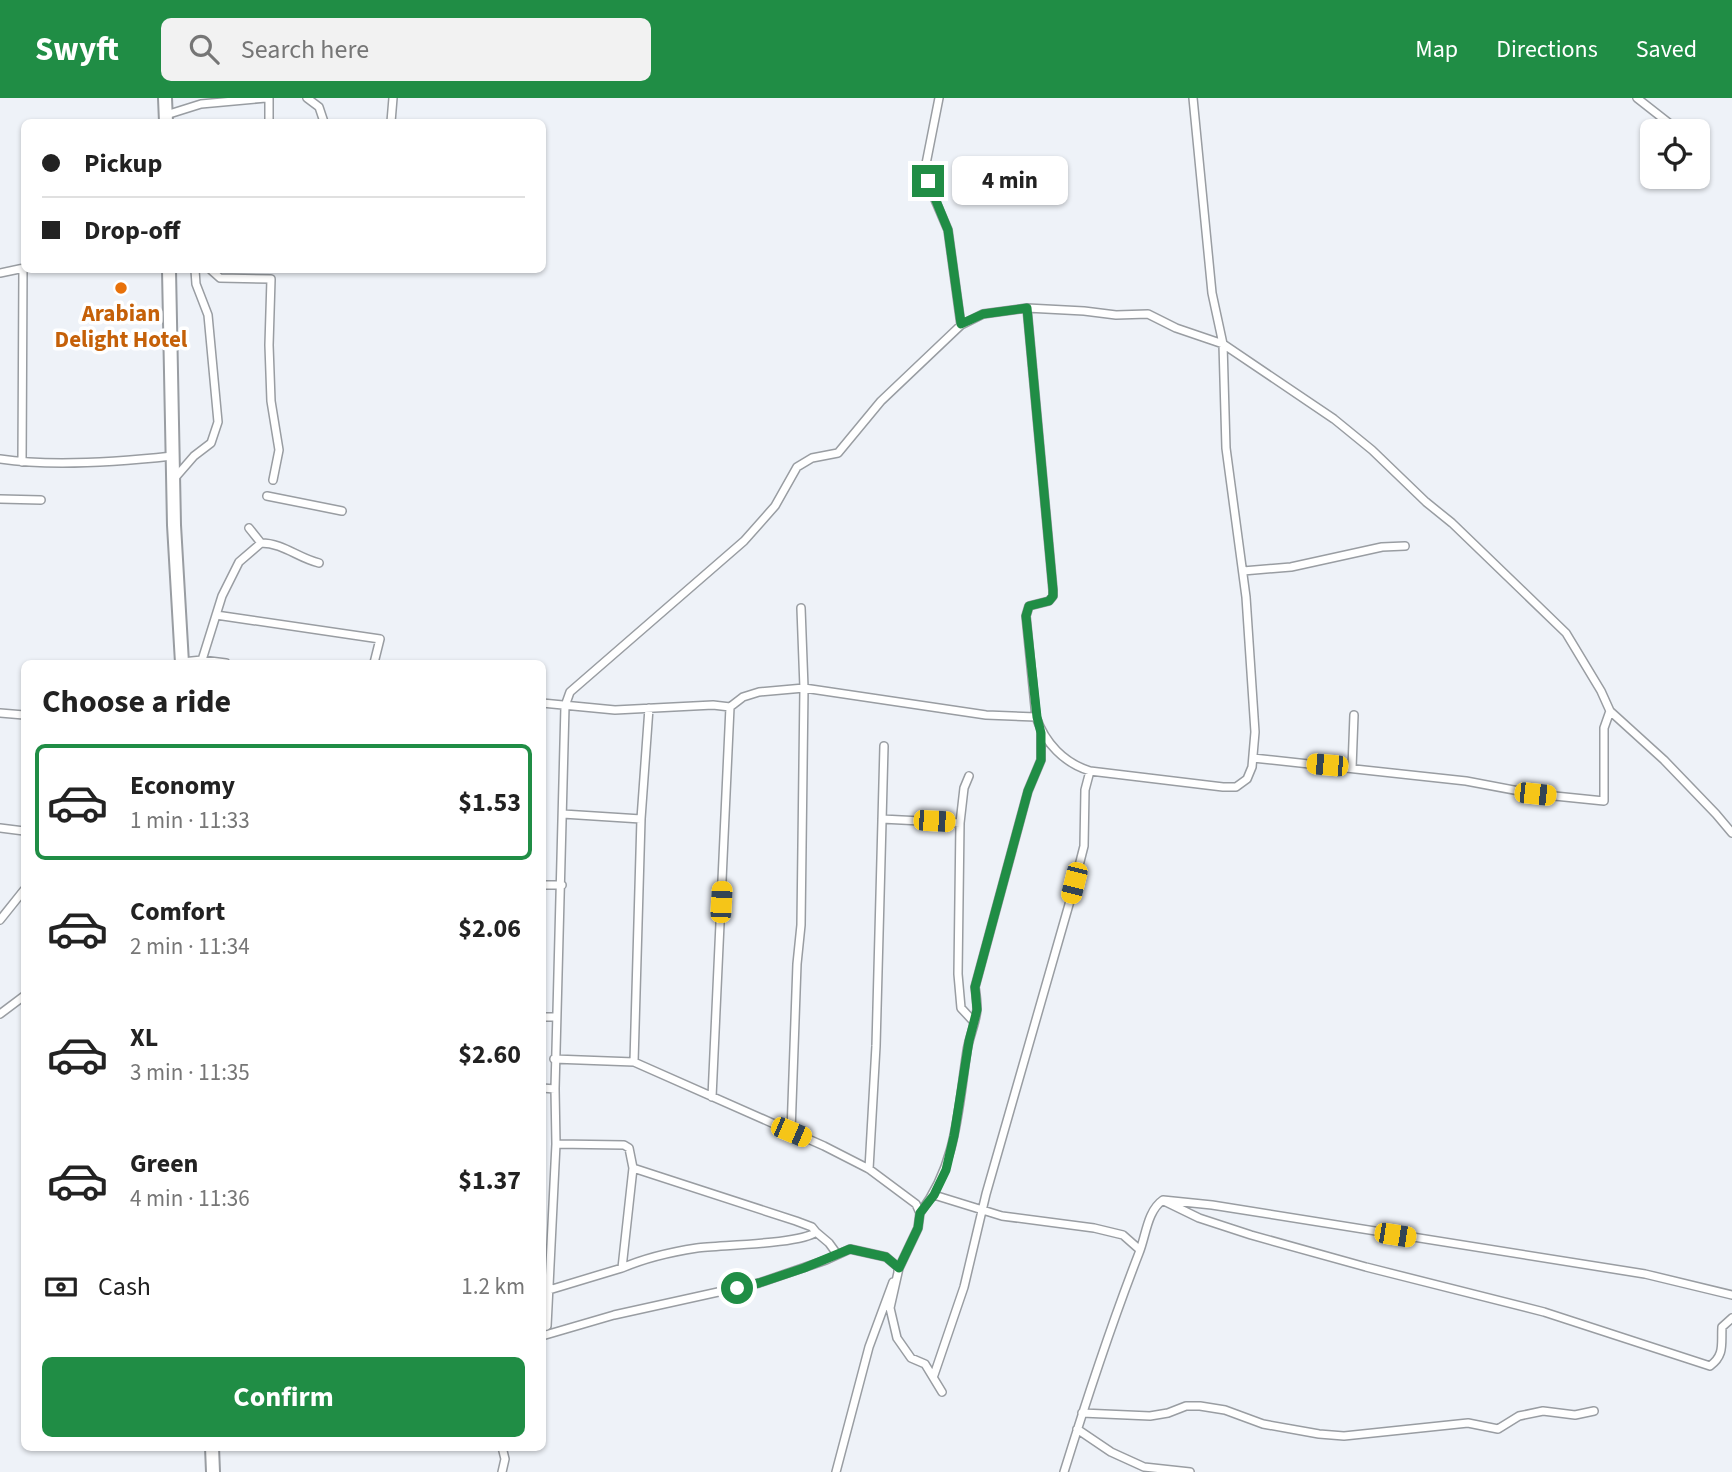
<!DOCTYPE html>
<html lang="en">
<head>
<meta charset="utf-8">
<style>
	body { margin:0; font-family:"Source Sans 3",sans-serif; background:#f2f2f2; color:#222; height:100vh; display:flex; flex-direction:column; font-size:26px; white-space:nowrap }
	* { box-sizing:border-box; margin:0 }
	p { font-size:23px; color:#767676 }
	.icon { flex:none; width:38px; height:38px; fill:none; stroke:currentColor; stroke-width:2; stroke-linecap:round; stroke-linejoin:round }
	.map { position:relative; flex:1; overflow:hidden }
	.drawer { position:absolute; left:21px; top:562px; width:525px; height:791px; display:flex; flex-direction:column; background:#fff; border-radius:10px; box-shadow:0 2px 5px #0004 }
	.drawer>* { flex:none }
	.banner { position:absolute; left:21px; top:21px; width:525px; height:154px; border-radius:10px; box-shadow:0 2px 5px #0004; display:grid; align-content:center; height:154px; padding:0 21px; background:#fff }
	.fabs { position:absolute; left:1640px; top:21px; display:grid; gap:14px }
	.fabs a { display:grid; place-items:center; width:70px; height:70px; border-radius:10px; background:#fff; box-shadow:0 2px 5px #0004; font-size:35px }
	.end { position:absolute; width:32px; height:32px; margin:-16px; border:9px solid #208d45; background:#fff; box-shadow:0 0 0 4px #fff }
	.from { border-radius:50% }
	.bubble { position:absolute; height:49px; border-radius:10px; background:#fff; box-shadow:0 2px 5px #0004; font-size:23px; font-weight:700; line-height:49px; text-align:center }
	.car { position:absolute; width:21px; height:42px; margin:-21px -10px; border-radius:9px; box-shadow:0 0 5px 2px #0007; background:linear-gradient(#f5c518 24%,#345 0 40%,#f5c518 0 76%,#345 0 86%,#f5c518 0) }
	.banner b { display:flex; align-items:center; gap:24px; height:66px; font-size:26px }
	.banner b+b { border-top:2px solid #e0e0e0 }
	.banner i { width:18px; height:18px; background:#222 }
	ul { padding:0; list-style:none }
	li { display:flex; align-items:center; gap:21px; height:116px; margin:0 14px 10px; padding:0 7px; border:4px solid transparent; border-radius:10px }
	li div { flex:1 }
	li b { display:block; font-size:26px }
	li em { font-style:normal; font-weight:700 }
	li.active { border-color:#208d45 }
	li>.icon { width:63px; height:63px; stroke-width:1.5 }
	h2 { padding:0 21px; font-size:32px; line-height:84px }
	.pay { display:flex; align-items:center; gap:18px; height:77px; padding:0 21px; font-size:26px }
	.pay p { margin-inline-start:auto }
	.action { display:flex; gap:14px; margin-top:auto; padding:14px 21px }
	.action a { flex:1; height:80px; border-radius:10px; background:#208d45; color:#fff; font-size:28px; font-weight:700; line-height:80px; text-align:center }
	header { display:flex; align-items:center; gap:42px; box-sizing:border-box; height:98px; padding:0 35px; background:#208d45; color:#fff }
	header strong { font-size:33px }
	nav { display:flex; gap:38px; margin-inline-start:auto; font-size:24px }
	.search { width:490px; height:63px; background:#f2f2f2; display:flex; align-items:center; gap:18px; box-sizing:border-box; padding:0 24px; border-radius:10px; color:#767676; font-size:26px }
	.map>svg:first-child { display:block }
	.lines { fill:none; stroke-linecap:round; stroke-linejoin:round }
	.street-casing { stroke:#999da2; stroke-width:10 }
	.highway-casing { stroke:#999da2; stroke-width:16 }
	.street { stroke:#fff; stroke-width:7 }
	.highway { stroke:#fff; stroke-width:12 }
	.route { stroke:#208d45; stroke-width:9 }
	.food-dot { fill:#e8710a; stroke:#fff; stroke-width:2.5 }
	.labels { text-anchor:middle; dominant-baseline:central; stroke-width:7; stroke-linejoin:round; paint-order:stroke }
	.food-label { font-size:23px; font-weight:bold; fill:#c56008; stroke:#fff }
</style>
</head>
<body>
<header>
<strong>Swyft</strong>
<div class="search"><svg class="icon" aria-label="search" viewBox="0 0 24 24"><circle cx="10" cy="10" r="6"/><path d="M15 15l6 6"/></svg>Search here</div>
<nav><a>Map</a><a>Directions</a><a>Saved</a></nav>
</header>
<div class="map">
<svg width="1732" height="1374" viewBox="0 0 1732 1374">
	<rect width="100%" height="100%" fill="#eef2f8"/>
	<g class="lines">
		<!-- street casing -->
		<g class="street-casing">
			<path id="street" d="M307,0L319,9L324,24
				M939,0L924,76L948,132L961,227
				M1637,0L1679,33
				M166,17L201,6L266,0
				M269,24V0
				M391,24L393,0
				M1698,48L1704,53
				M211,172L220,180L271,181L269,247L271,303L279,352L273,382
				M0,175L24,170
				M1027,210L1053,492V498L1049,503L1029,508L1026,518L1036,619C1045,645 1064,665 1090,673L1223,689H1236L1247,681L1252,669L1255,634L1246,499L1226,350L1223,246L1212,195L1193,0
				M0,361C54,369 118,364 172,358
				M22,364L23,170
				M174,381L194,358L211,345L218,324L208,217L196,186L195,172
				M267,398L342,413
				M0,401L41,402
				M249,430L261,445C283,445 298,460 319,465
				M1243,473L1291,469L1382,449L1405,448
				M216,517L380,541L374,565
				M202,562L222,498L239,464L261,445
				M182,564L202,562L226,565
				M542,605L615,612L713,607L730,609L743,599L759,594L804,590L986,617L1036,619
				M0,615L24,617
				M1253,660L1466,683L1535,696L1604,703V630L1610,613
				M1352,670L1354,617
				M969,678L964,690L960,725L958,876L961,910L974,924
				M563,716L641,721
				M882,721L960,725
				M0,730L24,733
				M542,787H562
				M0,822L24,792
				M0,916L24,898
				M542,919H555
				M554,961L634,964L824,1048L869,1071L916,1106L920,1115L918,1130L899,1170L890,1210L897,1240L911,1260L925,1266L942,1294
				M634,964L641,721L649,610
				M542,990L555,991L565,608L570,594L744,443L775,408L797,369L812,360L838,355L881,303L961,227L983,216L1027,210L1084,213L1116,217L1148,216L1176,230L1223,246L1334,321L1372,352L1426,404L1452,425L1566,535L1601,593L1610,613L1664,662L1716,716L1732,735
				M555,991L556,1046
				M712,999L730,609
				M791,1034L797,866L801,827L804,590L801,510
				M869,1071L876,948L884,648
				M934,1097L1002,1118L1094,1130L1123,1137L1140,1152
				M1164,1103L1199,1120L1251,1137L1366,1169L1544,1214L1710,1268C1725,1257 1721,1246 1722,1229L1732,1220
				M920,1115C957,1066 958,1012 967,953C969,939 976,925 977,911C977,904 976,896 975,889L1028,693L1041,662V635
				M816,1134L829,1145L837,1156
				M622,1170C645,1160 671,1154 697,1150C720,1147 801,1146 816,1134L812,1129L796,1123L633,1070
				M542,1229L547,1228L556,1046L624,1047L629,1050L633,1070L622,1170L549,1192
				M542,1238L614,1217L759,1185L826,1162L850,1151L886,1159L899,1170L898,1173
				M934,1277L964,1189L986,1096L1070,803L1084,748L1085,692L1090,673
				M1082,1315L1150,1318L1168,1315L1186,1308H1200L1225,1312L1263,1326L1319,1336L1344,1338L1468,1325L1498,1331L1519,1318L1543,1313L1575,1317L1594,1313
				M1077,1331L1111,1354L1144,1369L1190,1374
				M502,1374L505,1361L502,1349
				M836,1374L869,1249L893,1184
				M1064,1374C1087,1300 1111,1227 1139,1155C1146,1138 1147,1113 1163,1102L1212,1107L1645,1176L1732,1197"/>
		</g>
		<!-- highway casing -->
		<g class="highway-casing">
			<path id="highway" d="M165,0L166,24
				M169,172L174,427L182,565
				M212,1349L213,1374"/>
		</g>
		<!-- street -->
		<use href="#street" class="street"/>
		<!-- highway -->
		<use href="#highway" class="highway"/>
	</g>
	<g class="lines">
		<!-- route -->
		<path class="route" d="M737,1190L759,1185L804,1170L850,1151L886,1159L899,1170L918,1130L920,1115L934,1097L946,1072L954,1038L969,943L977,912L975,889L1028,693L1041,662V635L1037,619L1026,518L1029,508L1049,503L1053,498V492L1027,210L983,216L961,226L948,132L928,83"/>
	</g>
	<!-- markers -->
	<circle class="food-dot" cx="121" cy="190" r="7"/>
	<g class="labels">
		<!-- food labels -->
		<g class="food-label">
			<text x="121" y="215">Arabian<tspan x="121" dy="26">Delight Hotel</tspan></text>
		</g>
	</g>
</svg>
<div class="fabs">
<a><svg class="icon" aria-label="locate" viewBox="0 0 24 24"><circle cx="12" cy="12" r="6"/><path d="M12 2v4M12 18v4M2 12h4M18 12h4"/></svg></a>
</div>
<i class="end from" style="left:737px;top:1190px"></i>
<i class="end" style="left:928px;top:83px"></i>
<div class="bubble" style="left:952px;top:58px;width:116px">4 min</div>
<i class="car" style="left:1327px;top:667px;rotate:275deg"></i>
<i class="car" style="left:1535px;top:696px;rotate:96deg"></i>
<i class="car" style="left:934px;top:723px;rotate:93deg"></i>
<i class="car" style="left:1074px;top:785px;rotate:194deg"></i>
<i class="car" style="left:721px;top:804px;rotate:3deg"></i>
<i class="car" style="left:791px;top:1034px;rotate:113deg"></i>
<i class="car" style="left:1395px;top:1137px;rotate:99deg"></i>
<div class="banner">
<b><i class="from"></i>Pickup</b>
<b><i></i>Drop-off</b>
</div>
<section class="drawer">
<h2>Choose a ride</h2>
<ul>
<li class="active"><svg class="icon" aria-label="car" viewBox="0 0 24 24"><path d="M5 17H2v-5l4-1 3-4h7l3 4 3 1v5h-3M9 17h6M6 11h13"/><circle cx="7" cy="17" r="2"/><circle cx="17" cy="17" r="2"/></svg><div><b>Economy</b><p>1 min · 11:33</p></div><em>$1.53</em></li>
<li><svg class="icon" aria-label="car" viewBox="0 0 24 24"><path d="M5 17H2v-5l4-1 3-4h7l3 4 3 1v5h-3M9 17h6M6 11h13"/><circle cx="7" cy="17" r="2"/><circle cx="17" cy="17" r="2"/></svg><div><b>Comfort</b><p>2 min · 11:34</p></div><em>$2.06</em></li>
<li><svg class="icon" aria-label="car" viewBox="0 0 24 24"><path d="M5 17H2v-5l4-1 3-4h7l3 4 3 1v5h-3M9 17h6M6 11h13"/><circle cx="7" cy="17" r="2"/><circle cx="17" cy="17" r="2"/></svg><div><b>XL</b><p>3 min · 11:35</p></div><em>$2.60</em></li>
<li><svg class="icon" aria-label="car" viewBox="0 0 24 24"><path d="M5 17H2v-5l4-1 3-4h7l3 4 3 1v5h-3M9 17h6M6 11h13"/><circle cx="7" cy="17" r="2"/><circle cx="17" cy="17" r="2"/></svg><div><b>Green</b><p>4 min · 11:36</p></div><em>$1.37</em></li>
</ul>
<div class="pay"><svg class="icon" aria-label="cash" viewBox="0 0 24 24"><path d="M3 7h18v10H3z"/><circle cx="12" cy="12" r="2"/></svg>Cash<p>1.2 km</p></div>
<div class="action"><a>Confirm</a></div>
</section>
</div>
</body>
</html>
